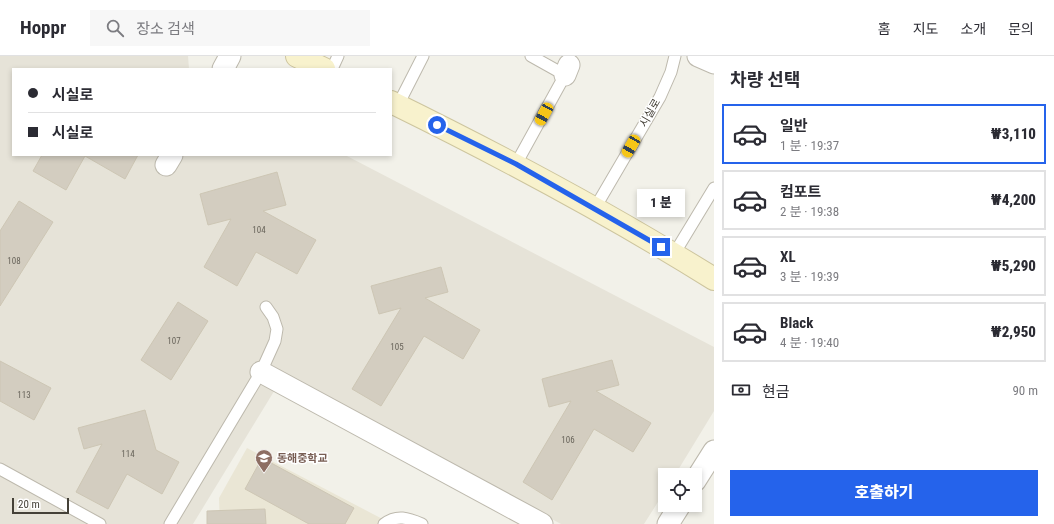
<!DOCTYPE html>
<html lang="ko">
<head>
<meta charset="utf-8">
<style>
	body { margin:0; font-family:"Roboto Condensed","Noto Sans KR",sans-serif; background:#f7f7f7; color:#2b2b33; height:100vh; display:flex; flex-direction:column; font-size:15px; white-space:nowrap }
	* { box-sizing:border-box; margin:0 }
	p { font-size:13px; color:#7c7c81 }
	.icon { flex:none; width:22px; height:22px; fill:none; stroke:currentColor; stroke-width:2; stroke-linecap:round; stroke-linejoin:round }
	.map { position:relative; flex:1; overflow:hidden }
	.sheet { display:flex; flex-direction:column; background:#fff; width:340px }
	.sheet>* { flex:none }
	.guide { position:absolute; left:12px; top:12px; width:380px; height:88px; border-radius:0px; box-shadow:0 2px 6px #0003; display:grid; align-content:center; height:88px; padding:0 16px; background:#fff }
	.buttons { position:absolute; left:658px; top:412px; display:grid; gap:8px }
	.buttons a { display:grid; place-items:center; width:44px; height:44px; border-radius:0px; background:#fff; box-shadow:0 2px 6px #0003; font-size:20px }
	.scale { position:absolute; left:12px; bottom:10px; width:57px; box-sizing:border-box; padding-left:4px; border:2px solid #454138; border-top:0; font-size:11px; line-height:14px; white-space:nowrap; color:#454138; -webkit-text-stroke:3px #fff; paint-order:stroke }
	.end { position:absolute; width:18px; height:18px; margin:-9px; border:5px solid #2563eb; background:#fff; box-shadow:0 0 0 2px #fff }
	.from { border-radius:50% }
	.bubble { position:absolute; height:28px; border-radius:0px; background:#fff; box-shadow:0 2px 6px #0003; font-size:13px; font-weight:800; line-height:28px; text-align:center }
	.car { position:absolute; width:12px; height:24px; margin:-12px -6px; border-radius:5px; box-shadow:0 0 3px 1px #0007; background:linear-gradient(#f5c518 24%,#345 0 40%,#f5c518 0 76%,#345 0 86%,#f5c518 0) }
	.guide b { display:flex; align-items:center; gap:14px; height:38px; font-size:15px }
	.guide b+b { border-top:1px solid #e1e1e2 }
	.guide i { width:10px; height:10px; background:#2b2b33 }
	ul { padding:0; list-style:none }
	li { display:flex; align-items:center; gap:12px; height:60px; margin:0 8px 6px; padding:0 8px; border:2px solid #e1e1e2; border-radius:0px }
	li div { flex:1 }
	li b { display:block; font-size:15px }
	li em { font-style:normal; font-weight:800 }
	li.current { border-color:#2563eb }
	li>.icon { width:36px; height:36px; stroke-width:1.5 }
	h2 { padding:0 16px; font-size:18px; line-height:48px }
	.pay { display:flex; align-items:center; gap:10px; height:44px; padding:0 16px; font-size:15px }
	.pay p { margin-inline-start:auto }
	.cta { display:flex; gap:8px; margin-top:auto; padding:8px 16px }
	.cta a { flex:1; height:46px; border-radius:0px; background:#2563eb; color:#fff; font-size:16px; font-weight:800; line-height:46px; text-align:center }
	header { display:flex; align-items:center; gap:24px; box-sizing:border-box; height:56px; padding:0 20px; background:#fff; border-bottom:1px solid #e1e1e2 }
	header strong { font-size:19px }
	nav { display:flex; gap:22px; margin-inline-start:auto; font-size:14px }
	.search { width:280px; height:36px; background:#f7f7f7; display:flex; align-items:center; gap:10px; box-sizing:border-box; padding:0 14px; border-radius:0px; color:#7c7c81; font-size:15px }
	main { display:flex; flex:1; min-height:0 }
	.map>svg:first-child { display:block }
	.residential { fill:#e6e3d8 }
	.education { fill:#eae6d5 }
	.building { fill:#d3cdc0; stroke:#cdc6b4 }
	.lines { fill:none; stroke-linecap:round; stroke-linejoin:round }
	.service-casing { stroke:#bdb9ad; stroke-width:13 }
	.minor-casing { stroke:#bdb9ad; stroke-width:23 }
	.secondary-casing { stroke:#cdc59e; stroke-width:24 }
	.service { stroke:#fff; stroke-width:11 }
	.minor { stroke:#fff; stroke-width:21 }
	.secondary { stroke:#f8f2cd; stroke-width:22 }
	.route { stroke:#2563eb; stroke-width:5 }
	.labels { text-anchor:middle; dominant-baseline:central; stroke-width:3; stroke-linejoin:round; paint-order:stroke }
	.number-label { font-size:9px; fill:#68645a }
	.street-label { font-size:11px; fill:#454138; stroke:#fff }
	.education-label { font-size:11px; font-weight:bold; fill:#785e54; stroke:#fff; text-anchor:start }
</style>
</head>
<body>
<header>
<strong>Hoppr</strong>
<div class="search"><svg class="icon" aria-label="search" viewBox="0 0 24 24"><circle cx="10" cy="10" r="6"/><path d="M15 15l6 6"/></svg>장소 검색</div>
<nav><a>홈</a><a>지도</a><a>소개</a><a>문의</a></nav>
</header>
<main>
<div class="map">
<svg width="714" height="468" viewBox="0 0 714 468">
	<rect width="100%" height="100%" fill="#f2f1e9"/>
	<!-- residential -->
	<path class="residential" d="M0,0H188L189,13H13V99H345L714,291V355L675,419H665V435L644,468H561L284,319L193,468H0Z"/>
	<!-- education -->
	<path class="education" d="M247,392L392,468H220L219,442Z"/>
	<!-- building -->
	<path class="building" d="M42,99H138L125,123L85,100L66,134L33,115Z
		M277,116L286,149L263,155L316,184L297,218L256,196L237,230L204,211L231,163L208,169L200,138Z
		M19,145L53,166L0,250V175Z
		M441,211L448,236L425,242L480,274L463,303L424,280L381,350L352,333L401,252L379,258L371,230Z
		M178,246L208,265L171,324L141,304Z
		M612,304L619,329L596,335L651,367L633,396L594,373L552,444L523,426L571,345L549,351L542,323Z
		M0,305L51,332L34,364L0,345Z
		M145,354L156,394L179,406L162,438L127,418L108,453L76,436L102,388L84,393L78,372Z
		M262,402L354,452L345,468H309L245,433Z
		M265,453L266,468H207V455Z"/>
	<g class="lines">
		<!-- service casing -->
		<g class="service-casing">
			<path id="service" d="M332,13L338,0
				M398,49L423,0
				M516,108L565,19L531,0
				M595,152L660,41L671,16L675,0
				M674,198L714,132
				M0,413L100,468
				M170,468L261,316L275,285L277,273L273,261L266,251
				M384,468C397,458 408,462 422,468"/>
		</g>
		<!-- minor casing -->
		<g class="minor-casing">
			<path id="minor" d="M698,0L714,7
				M223,13L230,0
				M565,19L569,9
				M166,109L172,99
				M261,316L542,468
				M695,425L714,395
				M668,468L680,449"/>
		</g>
		<!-- secondary casing -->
		<g class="secondary-casing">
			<path id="secondary" d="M297,0L324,13
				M391,46C501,100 610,158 714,223"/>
		</g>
		<!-- service -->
		<use href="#service" class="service"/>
		<!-- minor -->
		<use href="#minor" class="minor"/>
		<!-- secondary -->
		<use href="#secondary" class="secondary"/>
	</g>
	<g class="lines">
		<!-- route -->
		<path class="route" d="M437,69L516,108L661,191"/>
	</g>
	<!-- icons -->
	<defs>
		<g id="school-pin" transform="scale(0.9)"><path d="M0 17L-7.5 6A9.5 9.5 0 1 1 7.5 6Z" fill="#8d6e63" stroke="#fff"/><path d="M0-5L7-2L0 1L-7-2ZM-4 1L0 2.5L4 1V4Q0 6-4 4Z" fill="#fff"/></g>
	</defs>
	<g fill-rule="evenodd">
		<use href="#school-pin" x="264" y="402"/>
	</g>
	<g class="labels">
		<!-- number labels -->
		<g class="number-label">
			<text x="259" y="174">104</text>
			<text x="14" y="205">108</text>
			<text x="174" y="285">107</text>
			<text x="397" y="291">105</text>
			<text x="24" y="339">113</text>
			<text x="568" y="384">106</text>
			<text x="128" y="398">114</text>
		</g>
		<!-- street labels -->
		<g class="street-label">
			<text transform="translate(650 57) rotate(-60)">시실로</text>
		</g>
		<!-- education labels -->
		<g class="education-label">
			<text x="277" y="402">동해중학교</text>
		</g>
	</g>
</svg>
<div class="buttons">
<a><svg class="icon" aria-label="locate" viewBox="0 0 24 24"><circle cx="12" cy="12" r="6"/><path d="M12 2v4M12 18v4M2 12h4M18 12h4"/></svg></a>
</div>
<div class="scale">20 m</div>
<i class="end from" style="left:437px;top:69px"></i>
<i class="end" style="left:661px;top:191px"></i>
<div class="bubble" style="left:637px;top:133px;width:48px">1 분</div>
<i class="car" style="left:544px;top:58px;rotate:209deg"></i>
<i class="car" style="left:631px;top:90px;rotate:210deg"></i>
<div class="guide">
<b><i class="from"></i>시실로</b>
<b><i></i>시실로</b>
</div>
</div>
<section class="sheet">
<h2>차량 선택</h2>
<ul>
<li class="current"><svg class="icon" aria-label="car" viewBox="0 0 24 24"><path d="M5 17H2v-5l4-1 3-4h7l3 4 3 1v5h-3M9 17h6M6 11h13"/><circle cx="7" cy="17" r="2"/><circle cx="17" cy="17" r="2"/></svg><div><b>일반</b><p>1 분 · 19:37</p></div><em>₩3,110</em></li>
<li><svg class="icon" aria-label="car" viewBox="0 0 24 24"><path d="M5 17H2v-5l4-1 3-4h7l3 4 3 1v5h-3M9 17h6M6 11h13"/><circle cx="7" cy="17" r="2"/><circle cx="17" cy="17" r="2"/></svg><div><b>컴포트</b><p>2 분 · 19:38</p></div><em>₩4,200</em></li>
<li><svg class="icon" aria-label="car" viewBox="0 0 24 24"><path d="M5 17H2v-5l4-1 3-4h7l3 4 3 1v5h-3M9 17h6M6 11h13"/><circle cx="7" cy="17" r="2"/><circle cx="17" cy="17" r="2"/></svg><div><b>XL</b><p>3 분 · 19:39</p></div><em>₩5,290</em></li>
<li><svg class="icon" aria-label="car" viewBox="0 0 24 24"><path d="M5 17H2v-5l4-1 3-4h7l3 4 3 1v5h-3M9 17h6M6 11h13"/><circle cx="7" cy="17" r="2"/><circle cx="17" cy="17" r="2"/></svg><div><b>Black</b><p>4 분 · 19:40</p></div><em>₩2,950</em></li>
</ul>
<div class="pay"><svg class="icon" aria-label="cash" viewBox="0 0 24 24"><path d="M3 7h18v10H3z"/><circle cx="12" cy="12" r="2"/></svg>현금<p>90 m</p></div>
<div class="cta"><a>호출하기</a></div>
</section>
</main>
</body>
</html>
